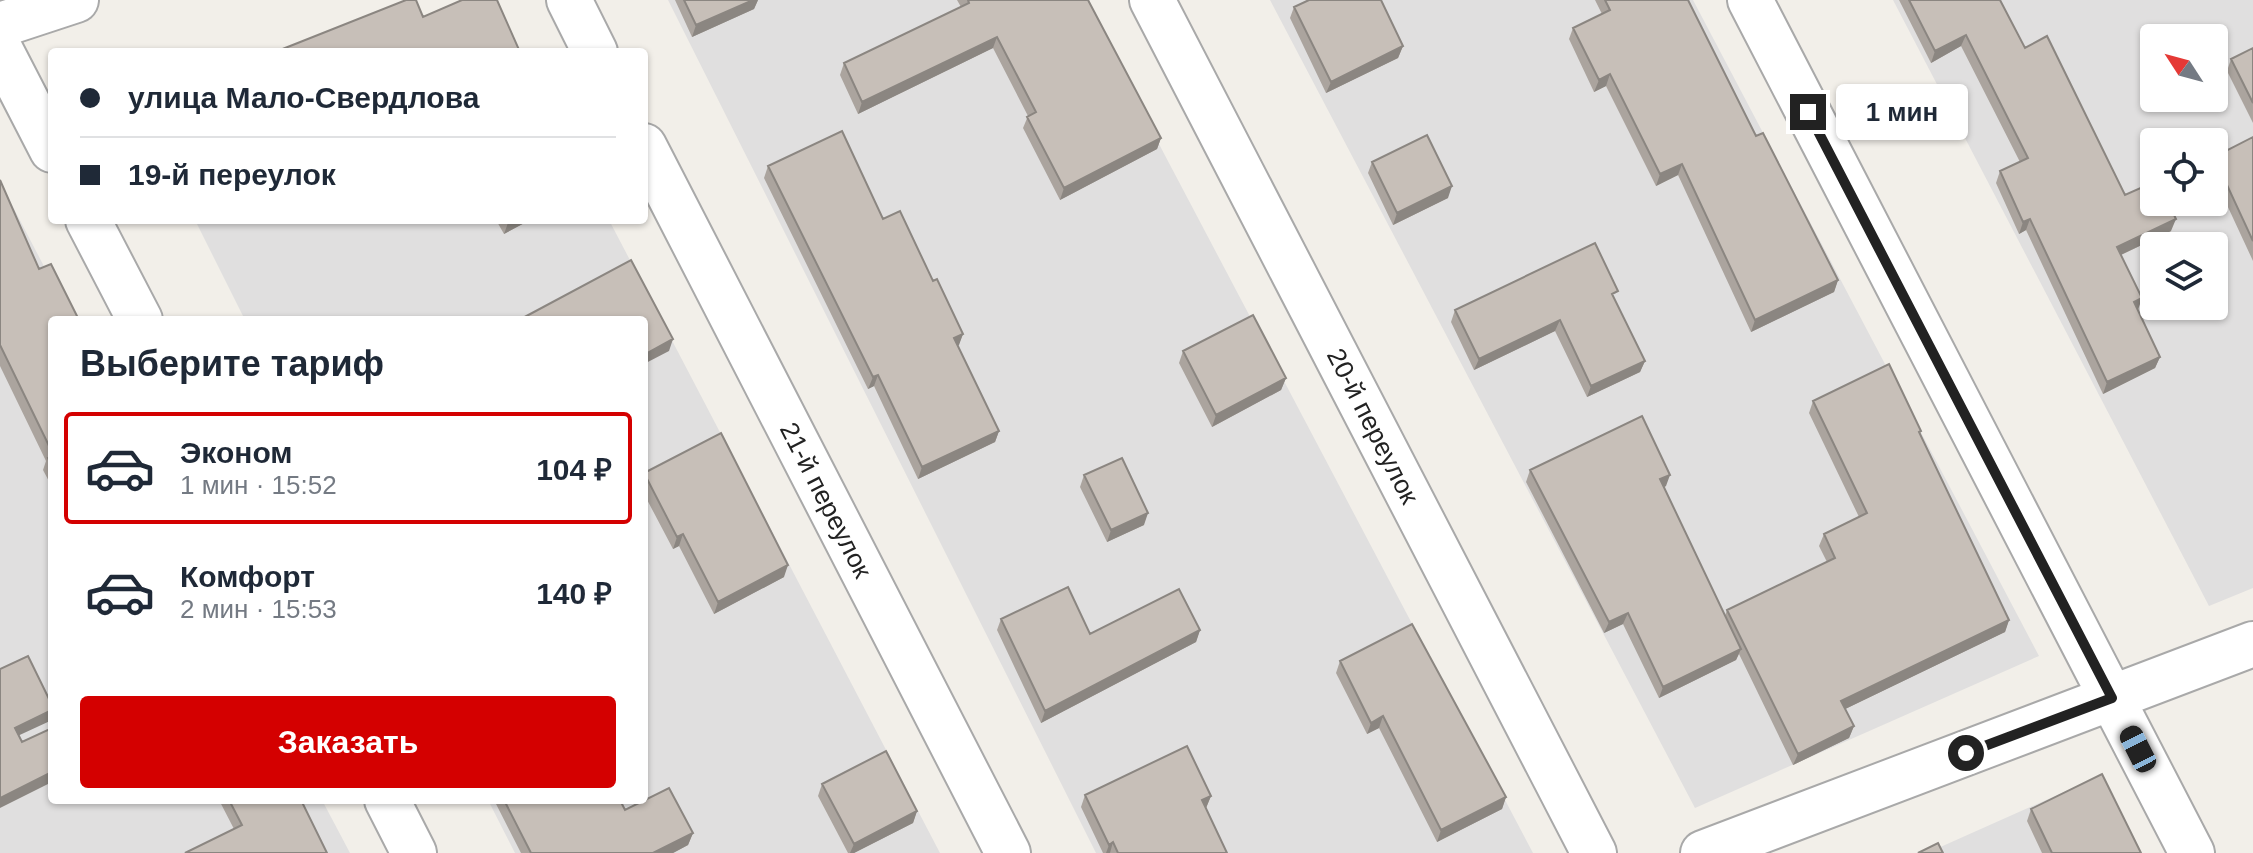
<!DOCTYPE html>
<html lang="ru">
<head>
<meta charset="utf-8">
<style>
	body { margin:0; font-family:Helvetica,sans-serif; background:#f6f6f7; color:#1f2937; height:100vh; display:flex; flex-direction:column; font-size:30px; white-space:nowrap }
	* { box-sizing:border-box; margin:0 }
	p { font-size:26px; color:#747a83 }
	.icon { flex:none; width:44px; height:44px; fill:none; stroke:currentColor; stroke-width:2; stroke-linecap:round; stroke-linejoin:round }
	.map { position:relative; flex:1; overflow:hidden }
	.drawer { position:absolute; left:48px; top:316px; width:600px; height:488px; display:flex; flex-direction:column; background:#fff; border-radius:8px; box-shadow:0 2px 6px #0004 }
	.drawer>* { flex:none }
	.hud { position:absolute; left:48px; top:48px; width:600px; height:176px; border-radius:8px; box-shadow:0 2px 6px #0004; display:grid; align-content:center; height:176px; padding:0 32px; background:#fff }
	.needle { width:52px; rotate:306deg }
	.controls { position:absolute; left:2140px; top:24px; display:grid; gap:16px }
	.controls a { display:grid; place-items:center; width:88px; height:88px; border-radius:8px; background:#fff; box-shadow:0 2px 6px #0004; font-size:40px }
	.end { position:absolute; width:36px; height:36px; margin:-18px; border:10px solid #222; background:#fff; box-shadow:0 0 0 4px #fff }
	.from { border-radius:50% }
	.bubble { position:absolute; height:56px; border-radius:8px; background:#fff; box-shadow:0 2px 6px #0004; font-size:26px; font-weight:700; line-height:56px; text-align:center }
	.car { position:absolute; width:24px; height:48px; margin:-24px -12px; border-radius:10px; box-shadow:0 0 6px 2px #0007; background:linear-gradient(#222 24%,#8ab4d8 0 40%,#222 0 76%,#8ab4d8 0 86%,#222 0) }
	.hud b { display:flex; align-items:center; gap:28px; height:76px; font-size:30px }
	.hud b+b { border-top:2px solid #e0e1e3 }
	.hud i { width:20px; height:20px; background:#1f2937 }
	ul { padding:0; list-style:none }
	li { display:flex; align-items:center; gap:24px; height:112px; margin:0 16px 12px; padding:0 16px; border:4px solid transparent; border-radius:8px }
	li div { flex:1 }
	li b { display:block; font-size:30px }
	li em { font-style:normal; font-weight:700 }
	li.current { border-color:#d40000 }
	li>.icon { width:72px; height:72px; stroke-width:1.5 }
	h2 { padding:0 32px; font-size:36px; line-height:96px }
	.primary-button { display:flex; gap:16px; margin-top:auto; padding:16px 32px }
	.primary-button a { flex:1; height:92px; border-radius:8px; background:#d40000; color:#fff; font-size:32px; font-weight:700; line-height:92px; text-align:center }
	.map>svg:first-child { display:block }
	.residential { fill:#e0dfdf; fill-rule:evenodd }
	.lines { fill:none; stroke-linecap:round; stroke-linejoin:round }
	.minor-casing { stroke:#a9a9a9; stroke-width:48 }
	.tertiary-casing { stroke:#a9a9a9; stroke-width:48 }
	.minor { stroke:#fff; stroke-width:44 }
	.tertiary { stroke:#fff; stroke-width:44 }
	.wall { fill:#aba49e }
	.shaded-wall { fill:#8b8681 }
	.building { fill:#c7bfb8; stroke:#8b8681; stroke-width:2 }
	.route { stroke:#222; stroke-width:10 }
	.labels { text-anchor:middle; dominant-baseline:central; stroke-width:6; stroke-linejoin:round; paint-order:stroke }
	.street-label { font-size:26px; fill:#222; stroke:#fff }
</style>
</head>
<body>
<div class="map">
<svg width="2253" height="853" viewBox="0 0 2253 853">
	<rect width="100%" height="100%" fill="#f2efe9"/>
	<!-- residential -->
	<path class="residential" d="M668,0H1083L1533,853H1096Z
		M1270,0H1693L2039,656L1695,808Z
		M1893,0H2253V588L2209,606ZM2154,38H2214V98H2154ZM2154,142H2214V202H2154ZM2154,246H2214V306H2154Z
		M0,182L72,320H52V800H322L350,853H0Z
		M195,220H609L940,853H515L488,800H644V320H245Z
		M2102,775L2142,853H1927Z"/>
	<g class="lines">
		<!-- minor casing -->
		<g class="minor-casing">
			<path id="minor" d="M569,0L595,52
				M1152,0L1594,853
				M1750,0L2192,853
				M0,49L52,150
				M644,146L1008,853
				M88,220L140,320
				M387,800L414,853
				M1703,853L2253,644"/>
		</g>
		<!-- tertiary casing -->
		<g class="tertiary-casing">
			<path id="tertiary" d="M0,25L76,0"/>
		</g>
		<!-- minor -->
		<use href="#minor" class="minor"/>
		<!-- tertiary -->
		<use href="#tertiary" class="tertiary"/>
	</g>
	<!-- wall -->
	<path class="wall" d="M675,0H758L754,9L692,37Z
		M957,0H1088L1161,138L1157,149L1060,200L1023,128L1028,116L993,48L858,114L840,75L844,63L961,7Z
		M1595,0H1688L1756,136L1838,280L1834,292L1751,332L1678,175L1656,186L1606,86L1594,92L1569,39L1573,28L1602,14Z
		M1899,0H2000L2025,48L2125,195L2171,231L2121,255L2138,310L2160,357L2155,368L2103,394L2026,230L2019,234L1996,183L2000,171L2020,162L1961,46L1931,63Z
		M1294,7L1403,46L1398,58L1326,93L1290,18Z
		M2253,48V123L2227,71L2231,59Z
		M2253,137V261L2214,177V157Z
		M1372,162L1448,198L1393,225L1368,173Z
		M768,166L883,219L963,334L958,346L999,431L995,442L918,479L874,386L868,389L764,178Z
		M0,180L52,320V487L43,470L46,461L0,366Z
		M496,220H530L504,234Z
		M1615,300L1645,361L1640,372L1587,397L1555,331L1474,370L1451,322L1455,310Z
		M1183,351L1286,378L1281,390L1212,427L1179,363Z
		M1813,401L1921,431L1920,435L2009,620L2005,632L1845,709L1854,726L1849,738L1793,765L1739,654L1736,660L1659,698L1623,624L1604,633L1526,482L1530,470L1666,486L1664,487L1725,616L1727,610L1827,562L1819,546L1824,534L1859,517L1809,413Z
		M644,473L784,577L714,614L679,546L673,549L644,494Z
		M1084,475L1144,525L1107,542L1080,487Z
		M1001,619L1090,634L1200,630L1196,642L1041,723L997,630Z
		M1340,661L1506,797L1502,809L1437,842L1379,728L1367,734L1336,673Z
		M822,784L917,811L913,823L854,853H848L818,796Z
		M1085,795L1211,796L1206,808L1227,853H1103L1081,807Z
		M219,800H301L234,829Z
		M494,800H620L625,810L693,833L688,845L673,853H521Z
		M2031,809L2141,853H2042L2027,821Z"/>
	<!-- shaded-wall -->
	<path class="shaded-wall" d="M753,0H758L754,9L692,37L696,25Z
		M1966,35L1961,46L1931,63L1935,51Z
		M997,37L993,48L858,114L862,102Z
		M1403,46L1398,58L1326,93L1331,82Z
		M1610,74L1606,86L1594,92L1599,80Z
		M1161,138L1157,149L1060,200L1064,188Z
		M1682,164L1678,175L1656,186L1660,174Z
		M1452,186L1448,198L1393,225L1397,213Z
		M2030,219L2026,230L2019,234L2023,222Z
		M2176,219L2171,231L2112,259L2117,247Z
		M509,220H530L504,234Z
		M1838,280L1834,292L1751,332L1755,320Z
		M2142,298L2138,310L2134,302Z
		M1560,320L1555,331L1474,370L1479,359Z
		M963,334L959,345L950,350L954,338Z
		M673,339L669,351L644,364V355Z
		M2160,357L2155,368L2103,394L2107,382Z
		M1645,361L1640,372L1587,397L1591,386Z
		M878,375L874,386L868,389L873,377Z
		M1286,378L1281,390L1212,427L1216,415Z
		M999,431L995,442L918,479L922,467Z
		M1670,475L1666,486L1656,491L1660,479Z
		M1148,513L1144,525L1107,542L1111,530Z
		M683,534L679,546L673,549L677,537Z
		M788,565L784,577L714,614L718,602Z
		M1628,613L1623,624L1604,633L1609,622Z
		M2009,620L2005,632L1837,713L1841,701Z
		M1200,630L1196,642L1041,723L1045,711Z
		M1741,649L1736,660L1659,698L1663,687Z
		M52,710L50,721L11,739L15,728Z
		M1383,716L1379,728L1367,734L1371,723Z
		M1854,726L1849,738L1793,765L1798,754Z
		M52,772V782L0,808V798Z
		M1211,796L1206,808L1197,812L1202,800Z
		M1506,797L1502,809L1437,842L1441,830Z
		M917,811L913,823L854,853H850L854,844Z
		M693,833L688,845L673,853H653Z
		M1113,842L1110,853H1106L1109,845Z"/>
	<!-- building -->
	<path class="building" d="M406,0H416L423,17L462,0H497L520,52H275Z
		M684,0H753L696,25Z
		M968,0H1088L1161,138L1064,188L1027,117L1036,112L997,37L862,102L844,63L969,3Z
		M1309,0H1381L1403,46L1331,82L1294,7Z
		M1605,0H1688L1756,136L1763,133L1838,280L1755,320L1682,164L1660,174L1610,74L1599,80L1573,28L1610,10Z
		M1909,0H2000L2025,48L2047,36L2125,195L2154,182V202H2168L2176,219L2117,247L2142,298L2134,302L2160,357L2107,382L2030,219L2023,222L2000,171L2028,158L1966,35L1935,51Z
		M2253,48V103L2231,59Z
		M842,131L883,219L900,211L933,281L937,279L963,334L954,338L999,431L922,467L878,375L873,377L768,166Z
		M1427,135L1452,186L1397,213L1372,162Z
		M2253,137V241L2214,157Z
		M0,180L39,269L51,264L79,320H52V452L0,345Z
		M1595,243L1618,291L1612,294L1645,361L1591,386L1560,320L1479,359L1455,310Z
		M631,260L673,339L644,355V320H519Z
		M1253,315L1286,378L1216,415L1183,351Z
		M1889,364L1921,431L1919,432L2009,620L1841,701L1854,726L1798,754L1727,610L1835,558L1824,534L1867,513L1813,401Z
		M1642,416L1670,475L1660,479L1741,649L1663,687L1628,613L1609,622L1530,470Z
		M721,433L788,565L718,602L683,534L677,537L644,473Z
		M52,456V467L48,458Z
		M1122,458L1148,513L1111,530L1084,475Z
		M1068,587L1090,634L1179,589L1200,630L1045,711L1001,619Z
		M1412,624L1506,797L1441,830L1383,716L1371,723L1340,661Z
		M28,656L52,705V710L15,728L22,742L52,728V772L0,798V669Z
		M1187,746L1211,796L1202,800L1227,853H1118L1113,842L1109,845L1085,795Z
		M886,751L917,811L854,844L822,784Z
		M2102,774L2141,853H2052L2031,809Z
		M669,788L693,833L653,853H531L504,800H620L625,810Z
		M229,800H301L327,853H185L242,825Z
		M1938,843L1943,853H1918Z"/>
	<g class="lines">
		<!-- route -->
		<path class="route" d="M1808,112L2112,698L1966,753"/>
	</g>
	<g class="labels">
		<!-- street labels -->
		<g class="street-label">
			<text transform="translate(1373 426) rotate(63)">20-й переулок</text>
			<text transform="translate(826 500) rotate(63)">21-й переулок</text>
		</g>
	</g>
</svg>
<div class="controls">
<a><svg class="needle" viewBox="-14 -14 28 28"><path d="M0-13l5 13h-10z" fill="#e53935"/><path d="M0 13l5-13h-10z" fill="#747a83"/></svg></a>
<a><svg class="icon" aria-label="locate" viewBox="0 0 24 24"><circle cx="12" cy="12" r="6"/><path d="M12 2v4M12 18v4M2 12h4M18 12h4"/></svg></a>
<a><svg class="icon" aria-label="layers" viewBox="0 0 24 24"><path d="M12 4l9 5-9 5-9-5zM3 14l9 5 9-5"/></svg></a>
</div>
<i class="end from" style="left:1966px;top:753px"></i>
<i class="end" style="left:1808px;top:112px"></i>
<div class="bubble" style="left:1836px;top:84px;width:132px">1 мин</div>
<i class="car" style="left:2138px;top:749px;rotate:333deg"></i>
<div class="hud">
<b><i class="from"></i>улица Мало-Свердлова</b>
<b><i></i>19-й переулок</b>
</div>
<section class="drawer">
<h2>Выберите тариф</h2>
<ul>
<li class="current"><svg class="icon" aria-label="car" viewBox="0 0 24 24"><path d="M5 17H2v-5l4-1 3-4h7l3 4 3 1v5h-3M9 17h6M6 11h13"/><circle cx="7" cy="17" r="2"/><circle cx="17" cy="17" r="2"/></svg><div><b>Эконом</b><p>1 мин · 15:52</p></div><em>104 ₽</em></li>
<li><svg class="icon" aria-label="car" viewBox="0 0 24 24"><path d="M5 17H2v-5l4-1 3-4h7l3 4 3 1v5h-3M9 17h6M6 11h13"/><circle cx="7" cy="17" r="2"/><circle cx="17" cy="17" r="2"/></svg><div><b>Комфорт</b><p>2 мин · 15:53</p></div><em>140 ₽</em></li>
</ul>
<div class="primary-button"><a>Заказать</a></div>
</section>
</div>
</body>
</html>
